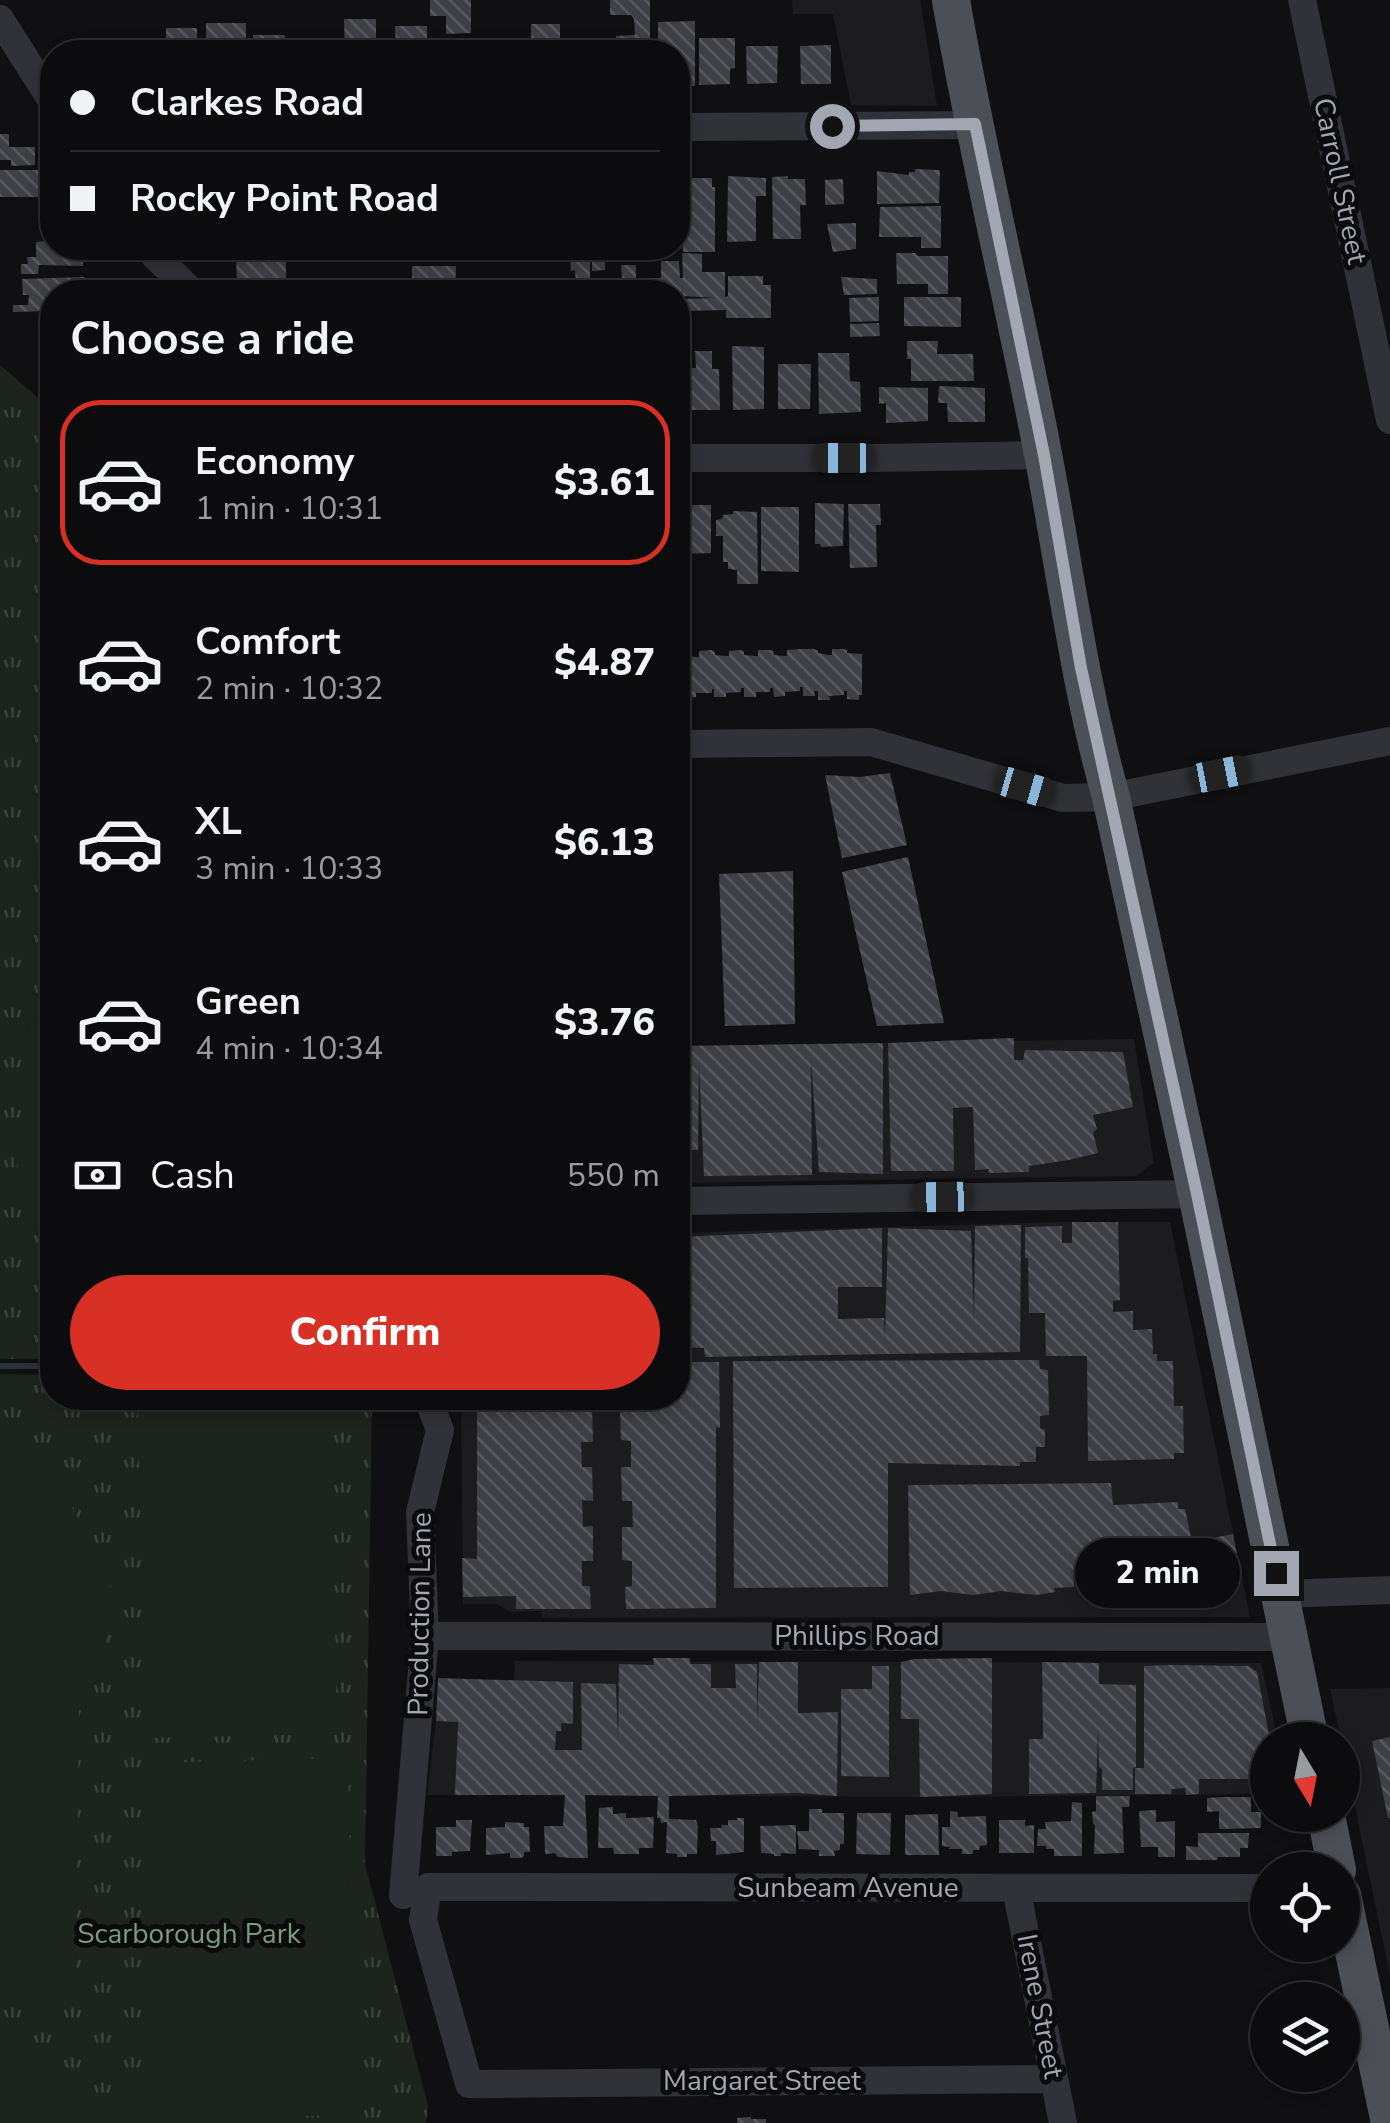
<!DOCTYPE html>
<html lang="en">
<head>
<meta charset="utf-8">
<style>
	body { margin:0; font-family:"Nunito Sans",sans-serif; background:#1a1a1c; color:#f1f3f6; height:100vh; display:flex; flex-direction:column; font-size:38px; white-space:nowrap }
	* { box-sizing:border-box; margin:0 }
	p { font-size:32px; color:#9a9b9e }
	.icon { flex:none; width:55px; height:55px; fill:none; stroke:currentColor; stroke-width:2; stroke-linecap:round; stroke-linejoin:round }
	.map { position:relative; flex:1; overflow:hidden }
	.details { position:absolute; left:40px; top:280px; width:650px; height:1130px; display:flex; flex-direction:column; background:#0c0c0e; border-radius:40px; box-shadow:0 5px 15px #0003,0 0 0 2px #2c2c2e }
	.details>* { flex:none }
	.guide { position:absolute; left:40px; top:40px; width:650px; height:220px; border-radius:40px; box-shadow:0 5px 15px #0003,0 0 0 2px #2c2c2e; display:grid; align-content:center; height:220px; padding:0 30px; background:#0c0c0e }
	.needle { width:65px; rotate:170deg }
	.controls { position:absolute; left:1250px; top:1722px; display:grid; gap:20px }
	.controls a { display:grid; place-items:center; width:110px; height:110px; border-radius:50%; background:#0c0c0e; box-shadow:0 5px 15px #0003,0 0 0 2px #2c2c2e; font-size:50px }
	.end { position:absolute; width:45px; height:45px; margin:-22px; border:12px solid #a2a7b2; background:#111; box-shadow:0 0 0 5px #111 }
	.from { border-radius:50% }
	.bubble { position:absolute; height:70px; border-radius:35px; background:#0c0c0e; box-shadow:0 5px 15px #0003,0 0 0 2px #2c2c2e; font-size:32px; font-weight:800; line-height:70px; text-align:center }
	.car { position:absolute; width:30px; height:60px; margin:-30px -15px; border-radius:12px; box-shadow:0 0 8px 2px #0007; background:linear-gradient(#222 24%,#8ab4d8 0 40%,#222 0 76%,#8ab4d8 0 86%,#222 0) }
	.guide b { display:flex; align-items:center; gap:35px; height:95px; font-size:38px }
	.guide b+b { border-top:2px solid #2c2c2e }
	.guide i { width:25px; height:25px; background:#f1f3f6 }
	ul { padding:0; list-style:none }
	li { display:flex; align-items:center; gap:30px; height:165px; margin:0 20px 15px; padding:0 10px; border:5px solid transparent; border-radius:40px }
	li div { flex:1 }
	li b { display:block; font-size:38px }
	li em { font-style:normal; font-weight:800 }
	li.selected { border-color:#d93025 }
	li>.icon { width:90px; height:90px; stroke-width:1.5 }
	h2 { padding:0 30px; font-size:45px; line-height:120px }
	.pay { display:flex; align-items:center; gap:25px; height:110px; padding:0 30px; font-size:38px }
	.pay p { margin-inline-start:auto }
	.primary-button { display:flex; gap:20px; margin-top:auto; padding:20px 30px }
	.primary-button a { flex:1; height:115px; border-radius:60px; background:#d93025; color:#fff; font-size:40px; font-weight:800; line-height:115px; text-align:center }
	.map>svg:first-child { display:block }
	.built { fill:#1c1c1f }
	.park { fill:url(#park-tufts) }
	.pitch { fill:#1d241e }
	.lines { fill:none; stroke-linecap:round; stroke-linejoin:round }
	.stream { stroke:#2a333a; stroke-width:6 }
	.building { fill:url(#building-back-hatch) }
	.minor { stroke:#313237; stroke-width:28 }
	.major { stroke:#4d4f56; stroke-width:38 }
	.route { stroke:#a2a7b2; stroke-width:12 }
	.labels { text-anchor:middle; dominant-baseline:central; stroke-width:10; stroke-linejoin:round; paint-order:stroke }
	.street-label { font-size:28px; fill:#a2a7b2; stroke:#0b0b0d }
	.park-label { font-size:28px; fill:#799d7b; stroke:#0b0b0d }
</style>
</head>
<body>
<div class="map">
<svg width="1390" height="2123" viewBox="0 0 1390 2123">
	<defs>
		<pattern id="park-tufts" width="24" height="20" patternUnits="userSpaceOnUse" patternTransform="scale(2.5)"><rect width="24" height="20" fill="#1d241e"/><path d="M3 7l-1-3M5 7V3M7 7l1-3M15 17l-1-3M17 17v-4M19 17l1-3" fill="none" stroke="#3b413c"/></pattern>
		<pattern id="building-back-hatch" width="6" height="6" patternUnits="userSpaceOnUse" patternTransform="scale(2.5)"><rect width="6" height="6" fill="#3f4045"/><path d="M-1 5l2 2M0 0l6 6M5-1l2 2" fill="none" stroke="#58595d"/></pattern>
	</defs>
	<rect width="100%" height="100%" fill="#101012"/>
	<!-- built -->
	<path class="built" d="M792,0H920L937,106L851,105L833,14H793Z
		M1134,1039L1154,1163L1136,1176L678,1183V1046Z
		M1061,1222H1170L1250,1617L543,1618L541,1611L510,1612L497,1604H463L461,1398H678V1233Z
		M515,1661L1261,1663L1278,1740H1268L1267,1794L920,1797L427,1795L441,1680L514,1681Z
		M1390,1688V1976L1343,1749L1342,1740H1341L1330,1689Z"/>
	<!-- park -->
	<path class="park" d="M0,365L52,410V1359H0Z
		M0,1374L52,1375V1398H372L365,1864L428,2106L426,2123H0Z"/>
	<!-- pitch -->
	<path class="pitch" d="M52,742V887L34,880Z
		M52,1019V1249C29,1226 23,1206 17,1174L27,1026L35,1020Z
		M331,1401L337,1734L144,1738L138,1405Z
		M0,1450C47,1462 60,1485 82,1525C89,1538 98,1552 104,1566C123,1608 107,1654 79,1687L76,1994L0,1993Z
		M348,1758L355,2115L305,2116L308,2123H108L132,2092L151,2078L145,1763Z
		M0,2055C44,2057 80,2083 99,2123H0Z"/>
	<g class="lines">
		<!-- stream -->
		<path class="stream" d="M0,1366H52"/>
	</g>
	<!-- building -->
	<path class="building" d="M430,0H471V33L446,34V16H430Z
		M610,0H650V52H617L616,36L635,35L634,19L631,15H610Z
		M344,19H376V52H345Z
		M695,21V86H680V81H678V52H658V22Z
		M206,23H246V52H206Z
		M531,24H560V52H531Z
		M395,26H427V52H396Z
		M166,28H197V52H166Z
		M253,35H285V52H253Z
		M699,38H735V68L730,69V84L699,85Z
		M296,42H320V52H296Z
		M125,44H139V49H154V52H125Z
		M831,45V84H801L800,46Z
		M746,46H778L777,83L747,84Z
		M445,49H471V52H445Z
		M0,134H9V147H35V165L11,166V160H0Z
		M915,169L940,170L939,203L877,204V171L909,175V172H915Z
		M0,170H43V183H38V197H0Z
		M728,176L766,178V196H756V241L727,242Z
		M788,176V179H805L806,205H800L801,239H773L772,177Z
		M684,178H712V187H715V252H683L682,192L684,193Z
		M843,179L844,204L825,205V180Z
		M941,206V248H921V237H879L880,207Z
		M856,223V249L833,252L827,224Z
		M47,241H52V248H86V254H83V266L39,265L38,274H21V264H28L27,257H36V242Z
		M334,248H364V257L334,258Z
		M489,248H501V261L489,262Z
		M547,248H558V261H547Z
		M570,248H590V285L576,286L575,270L571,271Z
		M592,248H605V270L592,271Z
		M682,253L702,254V272H725V297L728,296V276H763V285H771V318H726V310L682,311V299L716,298L683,296V285L682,302H678V292H623L621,265H636V278H661V261H679L680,278H683Z
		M896,253H915L918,256H948V294H928V284H897Z
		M286,254V286L237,287L236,255Z
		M412,266H456L455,292H412Z
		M84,277L85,292H52V311L13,312V305H28L29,295H23L22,279Z
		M841,277L877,279V294L844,295Z
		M879,297V321L850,322L849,298Z
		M904,297H961V327L904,326Z
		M879,323L880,336L850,337V324Z
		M907,341H938L937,354H973L974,381H911V359H907Z
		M732,346L764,347V409L733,410Z
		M695,351H712V369H719L720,410H688L687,368H696Z
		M818,353H849L850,381L860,382L861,412L819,414Z
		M778,364H811L810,409H778Z
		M939,386L985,388V422H948L947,403H938Z
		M879,387L928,388V421L886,423V403L879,404Z
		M815,503L844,504L843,546L821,547L820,544H815Z
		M848,504H880L881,525H876L877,567L850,568Z
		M680,505H711V553L682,554Z
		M761,507H799V572L761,571Z
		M733,511L757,512L758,584H737V570L728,569V562H723V536H716V520L722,519L723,515L733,514Z
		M800,649H814L818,651V653L828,655H832V649H843L847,650V653L862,654V695H859V700L847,699V691H844V695L829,696L830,700H818V691H814L815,696H803V687H800V691L785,692V696L774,697L773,688H770V692H756V697H744V688H741V692L726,693V697H714V689H712V693H696V697L686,698L685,689H682V693H678V651L685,652V656L697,657H699V651L711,650L715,652V655L726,656H729V651L741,650L744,652V655L755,656H758V650H770L773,651L774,655L785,656H787V650Z
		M890,773L907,845L842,858L825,775L860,777Z
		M908,857L944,1023L877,1026L842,872Z
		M793,871L795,1024L725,1026L719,874Z
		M1014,1038V1060H1023L1025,1050L1123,1052L1133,1107L1093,1115L1097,1129L1093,1132L1098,1153L1069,1160L1029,1166V1172L988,1173L989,1169L975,1170L973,1107L953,1108L954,1171H891L888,1043Z
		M883,1043V1174L819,1172L811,1059L812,1175L704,1176L699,1065L698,1150H678V1046Z
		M1072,1222H1118L1120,1300L1113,1301V1312L1133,1311V1330L1152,1329L1153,1354H1157V1361H1173L1174,1406H1183L1184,1453H1174V1459L1088,1461L1087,1356H1046L1045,1313H1029L1028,1258H1025V1227L1062,1226V1243H1072Z
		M1021,1225L1020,1352L705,1357L704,1348L678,1347V1237L882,1228V1287H838V1319L884,1318L885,1339L888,1228L971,1231L974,1322L975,1226Z
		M1039,1360L1040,1369L1048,1370L1049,1415L1040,1416V1428L1045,1430V1447H1036V1462H1020V1466L888,1463V1587L734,1588L733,1361Z
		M678,1362H719L720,1428L716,1427V1608L626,1609L625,1587L632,1586V1561L622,1560V1527H633L632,1501H622L621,1467H631V1441L621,1440L620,1407H631V1398H678Z
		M539,1398H582V1407H592L593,1442H581L582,1467H592L593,1501L582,1500L583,1527L593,1526V1561H582V1586H590L591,1609H516V1596L463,1597L462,1558L477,1559V1410L538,1411Z
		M1111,1483L1113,1505L1178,1502V1509H1185L1192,1542L1233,1534L1238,1560L1196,1567L1202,1595L1179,1599L1122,1602L1121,1584L1118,1585V1581L1100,1583L1096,1574L1073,1576L1074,1587L1054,1588L1055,1592L1036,1595L1002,1591L973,1595L941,1591L910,1595L908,1485Z
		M653,1658H690V1664H711V1688H736L735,1664H757V1727L759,1662H798V1713L838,1712L837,1796L798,1793L669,1796V1819L696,1820L698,1826L697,1854H687V1857H677V1854L666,1853L667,1822L661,1823L660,1818H657L658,1796L585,1795L588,1858H573L558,1857L555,1853L546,1854L545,1852L544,1826H563L565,1795H455L458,1722L436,1721L438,1678L573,1682V1724L561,1723V1731H556L555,1750H582L581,1683L616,1684L618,1742L619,1664L654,1665Z
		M992,1658V1794L920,1797L919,1719H901V1662L914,1659Z
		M1042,1662L1099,1663V1684L1136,1685V1767L1133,1768V1790H1102V1769L1099,1767L1098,1729L1096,1793L1029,1794V1739H1043Z
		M1171,1665L1249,1666L1257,1672L1270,1740H1268V1779H1199V1794L1186,1795L1185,1788L1172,1789L1171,1794H1135V1768H1144V1666Z
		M872,1666H889V1777L841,1776V1689H872Z
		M1390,1737V1818H1388L1372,1741Z
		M1096,1796H1130L1129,1807H1122L1124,1853L1094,1854L1095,1825L1093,1824L1092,1812L1096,1811Z
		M1223,1797H1251V1812H1261V1828L1219,1829V1811L1207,1812V1798Z
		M1072,1802L1082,1803V1856H1054V1849H1046V1846H1037L1038,1829H1046L1045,1822L1071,1821Z
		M613,1807V1814L626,1813V1818L654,1817L653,1848H639V1854H614L613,1848H598L599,1808Z
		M809,1809H822V1813H844V1844H840V1850L834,1851L835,1856H819V1850L799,1849L797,1831H809Z
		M1156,1810V1822L1175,1821V1857H1158V1847H1141L1139,1811Z
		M950,1811L957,1812L958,1817L986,1816L987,1845L980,1846L979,1850H973V1854H962V1849H949L950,1847L942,1846V1827H950Z
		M857,1813H891L890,1855L856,1854Z
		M938,1814L939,1855H905V1815Z
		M737,1818H744V1852L716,1855V1841H711L710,1828H722L721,1825H728V1820H737Z
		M456,1820H472L470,1851L452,1852V1856H436V1827H456Z
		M999,1820H1025V1826L1034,1825V1853H999Z
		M505,1822L524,1823V1827H529L530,1852H524V1856L521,1858H510V1853L486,1855V1828L505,1827Z
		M796,1825V1854L781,1853V1856H774V1854L761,1853L760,1826Z
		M1198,1833H1249L1248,1848H1240V1857H1218L1217,1860H1186V1846L1198,1847Z
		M751,2117V2119H766V2123H737V2118Z"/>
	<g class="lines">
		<!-- minor -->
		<path class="minor" d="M1302,0L1390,420
			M0,19L52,101
			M678,127L975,125
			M147,248L192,292
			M678,458H878L1043,455
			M678,744L871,742L1063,798L1111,797L1390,741
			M678,1201L1197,1194
			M1280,1594L1390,1590
			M425,1636L1289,1637
			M1016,1888L1063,2123
			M403,1895L425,1636L420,1512L440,1430L430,1404L424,1398
			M1054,2079L469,2084L423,1920L428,1887L1268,1888"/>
		<!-- major -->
		<path class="major" d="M951,0C977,152 1014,302 1043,454C1065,568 1079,684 1111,797L1197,1194L1310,1740
			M1326,1815L1337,1870
			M1342,1895L1390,2123"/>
	</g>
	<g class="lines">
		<!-- route -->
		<path class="route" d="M832,126L975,124L1044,455L1081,668L1197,1194L1276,1573"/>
	</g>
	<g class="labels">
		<!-- street labels -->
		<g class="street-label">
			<text transform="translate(1340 181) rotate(78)">Carroll Street</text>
			<text transform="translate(420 1614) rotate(-89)">Production Lane</text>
			<text x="857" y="1636">Phillips Road</text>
			<text x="848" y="1888">Sunbeam Avenue</text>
			<text transform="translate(1040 2006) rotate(79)">Irene Street</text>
			<text x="762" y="2081">Margaret Street</text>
		</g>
		<!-- park labels -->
		<g class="park-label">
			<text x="189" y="1934">Scarborough Park</text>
		</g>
	</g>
</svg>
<div class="controls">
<a><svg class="needle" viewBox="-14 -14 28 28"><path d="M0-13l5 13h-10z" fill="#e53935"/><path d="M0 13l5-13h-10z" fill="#9a9b9e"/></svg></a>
<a><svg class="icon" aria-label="locate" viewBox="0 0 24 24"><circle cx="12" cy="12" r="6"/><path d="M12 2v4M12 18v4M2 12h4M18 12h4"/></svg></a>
<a><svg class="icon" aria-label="layers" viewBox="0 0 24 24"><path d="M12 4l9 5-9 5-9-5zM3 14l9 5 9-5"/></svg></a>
</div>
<i class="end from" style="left:832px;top:126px"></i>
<i class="end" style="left:1276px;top:1573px"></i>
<div class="bubble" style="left:1075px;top:1538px;width:165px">2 min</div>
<i class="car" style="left:844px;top:458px;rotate:270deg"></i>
<i class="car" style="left:1220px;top:774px;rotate:79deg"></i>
<i class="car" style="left:1025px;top:787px;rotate:106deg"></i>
<i class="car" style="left:942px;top:1197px;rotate:269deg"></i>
<div class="guide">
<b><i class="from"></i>Clarkes Road</b>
<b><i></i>Rocky Point Road</b>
</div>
<section class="details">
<h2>Choose a ride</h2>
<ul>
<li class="selected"><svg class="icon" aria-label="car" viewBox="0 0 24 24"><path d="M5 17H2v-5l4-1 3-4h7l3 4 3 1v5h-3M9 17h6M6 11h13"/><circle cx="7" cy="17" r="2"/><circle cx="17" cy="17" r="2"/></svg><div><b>Economy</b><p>1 min · 10:31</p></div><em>$3.61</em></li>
<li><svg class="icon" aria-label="car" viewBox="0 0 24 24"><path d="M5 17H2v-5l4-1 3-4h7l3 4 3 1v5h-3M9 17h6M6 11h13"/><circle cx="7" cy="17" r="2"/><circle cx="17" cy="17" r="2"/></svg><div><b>Comfort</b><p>2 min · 10:32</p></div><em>$4.87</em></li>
<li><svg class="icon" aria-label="car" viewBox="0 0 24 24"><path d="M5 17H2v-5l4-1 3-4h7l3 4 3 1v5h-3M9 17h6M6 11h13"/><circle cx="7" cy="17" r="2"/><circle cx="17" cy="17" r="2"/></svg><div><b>XL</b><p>3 min · 10:33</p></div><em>$6.13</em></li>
<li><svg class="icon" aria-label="car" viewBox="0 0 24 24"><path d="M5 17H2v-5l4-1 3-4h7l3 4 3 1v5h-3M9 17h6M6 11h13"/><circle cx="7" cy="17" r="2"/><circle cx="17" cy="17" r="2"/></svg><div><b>Green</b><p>4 min · 10:34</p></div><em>$3.76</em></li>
</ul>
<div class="pay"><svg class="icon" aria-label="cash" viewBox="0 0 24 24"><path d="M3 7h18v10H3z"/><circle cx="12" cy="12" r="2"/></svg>Cash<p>550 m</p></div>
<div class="primary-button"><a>Confirm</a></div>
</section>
</div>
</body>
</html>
